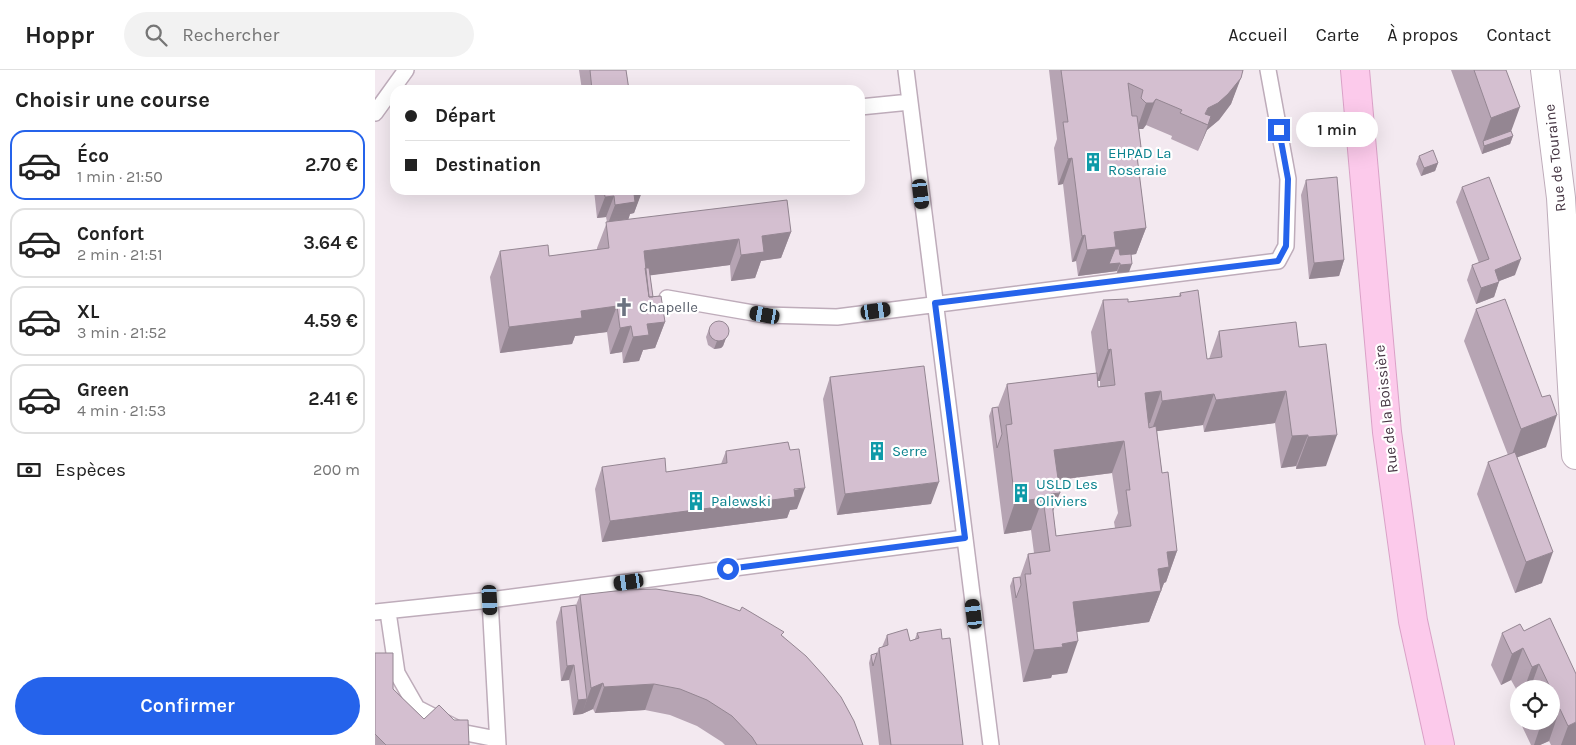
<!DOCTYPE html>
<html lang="fr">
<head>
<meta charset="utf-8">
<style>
	body { margin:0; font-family:Karla,sans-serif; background:#f2f2f2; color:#222; height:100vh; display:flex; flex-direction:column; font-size:19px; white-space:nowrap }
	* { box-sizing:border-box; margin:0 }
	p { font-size:16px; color:#767676 }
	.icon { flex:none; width:28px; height:28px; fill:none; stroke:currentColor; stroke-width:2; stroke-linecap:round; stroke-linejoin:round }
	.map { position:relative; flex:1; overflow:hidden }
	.side { display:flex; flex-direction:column; background:#fff; width:375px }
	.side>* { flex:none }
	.top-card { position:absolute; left:15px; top:15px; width:475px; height:110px; border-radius:15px; box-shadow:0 5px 20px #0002; display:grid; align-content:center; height:110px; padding:0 15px; background:#fff }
	.fabs { position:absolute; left:1135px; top:610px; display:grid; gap:10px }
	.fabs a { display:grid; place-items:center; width:50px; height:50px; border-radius:50%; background:#fff; box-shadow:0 5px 20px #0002; font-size:25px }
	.end { position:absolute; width:22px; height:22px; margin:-11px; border:6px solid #2563eb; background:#fff; box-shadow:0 0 0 2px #fff }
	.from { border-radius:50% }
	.bubble { position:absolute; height:35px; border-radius:18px; background:#fff; box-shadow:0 5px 20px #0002; font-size:16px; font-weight:600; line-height:35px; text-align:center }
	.car { position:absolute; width:15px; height:30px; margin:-15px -8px; border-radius:6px; box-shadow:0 0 4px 1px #0007; background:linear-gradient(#222 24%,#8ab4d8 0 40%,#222 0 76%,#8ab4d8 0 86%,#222 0) }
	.top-card b { display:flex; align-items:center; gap:18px; height:48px; font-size:19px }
	.top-card b+b { border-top:1px solid #e0e0e0 }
	.top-card i { width:12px; height:12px; background:#222 }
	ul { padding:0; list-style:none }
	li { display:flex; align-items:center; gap:15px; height:70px; margin:0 10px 8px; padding:0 5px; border:2px solid #e0e0e0; border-radius:15px }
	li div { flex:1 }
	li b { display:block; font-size:19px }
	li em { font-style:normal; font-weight:600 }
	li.active { border-color:#2563eb }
	li>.icon { width:45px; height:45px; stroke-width:1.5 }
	h2 { padding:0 15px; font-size:22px; line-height:60px }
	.pay { display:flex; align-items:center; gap:12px; height:55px; padding:0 15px; font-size:19px }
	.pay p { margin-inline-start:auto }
	.action { display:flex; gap:10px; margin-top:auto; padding:10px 15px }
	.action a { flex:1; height:58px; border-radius:30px; background:#2563eb; color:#fff; font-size:20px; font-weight:600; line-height:58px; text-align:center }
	header { display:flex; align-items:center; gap:30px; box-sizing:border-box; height:70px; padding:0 25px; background:#fff; border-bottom:1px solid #e0e0e0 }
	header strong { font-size:24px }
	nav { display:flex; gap:28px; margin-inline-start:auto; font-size:18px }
	.search { width:350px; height:45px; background:#f2f2f2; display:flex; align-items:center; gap:12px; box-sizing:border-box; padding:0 18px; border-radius:28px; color:#767676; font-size:19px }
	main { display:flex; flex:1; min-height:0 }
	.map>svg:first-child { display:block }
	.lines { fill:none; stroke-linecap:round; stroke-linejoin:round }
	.lane-casing { stroke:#beacba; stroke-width:18 }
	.street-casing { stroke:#beacba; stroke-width:30 }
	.secondary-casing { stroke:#daa1c7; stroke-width:30 }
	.lane { stroke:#fff; stroke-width:15 }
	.street { stroke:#fff; stroke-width:28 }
	.secondary { stroke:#fccaeb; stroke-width:28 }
	.wall { fill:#b6a4b3; fill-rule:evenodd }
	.shaded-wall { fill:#948692 }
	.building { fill:#d4bfd0; stroke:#948692; fill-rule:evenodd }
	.route { stroke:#2563eb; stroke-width:6 }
	.labels { text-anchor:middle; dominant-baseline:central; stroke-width:4.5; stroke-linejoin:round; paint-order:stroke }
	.culture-label { font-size:15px; fill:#0d838f; stroke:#fff; text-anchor:start }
	.street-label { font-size:15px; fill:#473744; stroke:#fff }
	.worship-label { font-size:15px; fill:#5b616d; stroke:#fff; text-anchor:start }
</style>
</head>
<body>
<header>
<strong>Hoppr</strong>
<div class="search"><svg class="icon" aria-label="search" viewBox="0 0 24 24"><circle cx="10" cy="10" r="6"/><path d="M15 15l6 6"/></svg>Rechercher</div>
<nav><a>Accueil</a><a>Carte</a><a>À propos</a><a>Contact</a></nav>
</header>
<main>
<section class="side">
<h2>Choisir une course</h2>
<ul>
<li class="active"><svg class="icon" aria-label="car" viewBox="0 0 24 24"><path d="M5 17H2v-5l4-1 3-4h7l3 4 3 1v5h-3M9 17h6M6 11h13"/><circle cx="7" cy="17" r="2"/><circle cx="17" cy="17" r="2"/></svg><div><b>Éco</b><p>1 min · 21:50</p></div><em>2.70 €</em></li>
<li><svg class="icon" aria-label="car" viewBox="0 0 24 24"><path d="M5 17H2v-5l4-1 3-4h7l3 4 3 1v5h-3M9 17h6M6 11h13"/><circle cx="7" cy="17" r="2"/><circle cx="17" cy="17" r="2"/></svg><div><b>Confort</b><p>2 min · 21:51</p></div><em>3.64 €</em></li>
<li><svg class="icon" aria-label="car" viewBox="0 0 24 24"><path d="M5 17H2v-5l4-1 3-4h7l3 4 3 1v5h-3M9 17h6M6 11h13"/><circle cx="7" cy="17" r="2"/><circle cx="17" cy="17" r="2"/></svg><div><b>XL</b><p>3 min · 21:52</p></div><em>4.59 €</em></li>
<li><svg class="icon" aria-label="car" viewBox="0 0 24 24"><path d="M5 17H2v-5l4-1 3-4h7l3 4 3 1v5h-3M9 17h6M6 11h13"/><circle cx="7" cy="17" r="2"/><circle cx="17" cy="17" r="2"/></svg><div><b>Green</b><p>4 min · 21:53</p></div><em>2.41 €</em></li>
</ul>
<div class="pay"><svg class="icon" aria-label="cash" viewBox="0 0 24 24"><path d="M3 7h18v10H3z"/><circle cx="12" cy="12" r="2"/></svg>Espèces<p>200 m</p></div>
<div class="action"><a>Confirmer</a></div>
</section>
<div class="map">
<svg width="1201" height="675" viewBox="0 0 1201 675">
	<rect width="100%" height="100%" fill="#f3e9f0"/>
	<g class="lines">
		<!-- lane casing -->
		<g class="lane-casing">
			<path id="lane" d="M531,0L616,675
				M485,37L535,32
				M0,43L31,0
				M292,228L390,245L462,247L903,191L911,176L913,109L893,0
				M115,530L123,675
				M0,542L115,530L590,468
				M13,542L22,603L42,638L91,663L122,669"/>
		</g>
		<!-- street casing -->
		<g class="street-casing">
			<path id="street" d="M1170,0L1186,128L1201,385"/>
		</g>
		<!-- secondary casing -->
		<g class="secondary-casing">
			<path id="secondary" d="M980,0L1012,362L1038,551L1065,675"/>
		</g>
		<!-- lane -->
		<use href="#lane" class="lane"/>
		<!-- street -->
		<use href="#street" class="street"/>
		<!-- secondary -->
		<use href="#secondary" class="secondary"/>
	</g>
	<!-- wall -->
	<path class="wall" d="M204,0H251L254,20H207Z
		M674,0H868L856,34L844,50L832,60L823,81L796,69L797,66L771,55L768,59H764L766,77L762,87L771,158L761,184L756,185L754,202L742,203V201L703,206L701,191L697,192L688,114L683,115L679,78L682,69Z
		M1076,0H1131L1136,61L1138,66L1135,74L1107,84Z
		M1044,86L1063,93L1060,101L1046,106L1041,94Z
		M931,110L969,190L964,206L934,209L926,125Z
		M1087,117L1140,205L1124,211L1119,227L1101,234L1092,210L1097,195L1104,193L1081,132Z
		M219,120H267L259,143L255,144L253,149L416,162L406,188L386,191L380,208L356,211L355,195L275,205L278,227L290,252L280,278L268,280L264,291L248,293L247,282L235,284L232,262L200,266L197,274L125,283L115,207L125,181L174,186L222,180V178L232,152L231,147L222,148Z
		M805,223L832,289H834L844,261L924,277L951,396L921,399V396L906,398L900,353L829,362L828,355L782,361L787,403L802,481L791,512L789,513L774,552L702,562L692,603L677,605L676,608L648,612L635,516L638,508L645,507L653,484L659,483L656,460L629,464L614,346L617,338L623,337L632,314L721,303L716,262L728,230L753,232L804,226ZM723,311H725V317H723ZM737,403L743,443L739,452L740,458L681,466L678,441L683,410Z
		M1101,239L1171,377L1142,387L1167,513L1140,523L1102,424L1113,392L1133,385L1089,271Z
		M334,259H354L348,276L346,278L339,279L333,275L331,267Z
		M455,307L556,434L462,445L448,329Z
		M351,381L422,439L415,440L412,448L227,472L220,419L227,397L291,402L346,394Z
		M205,525L408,566L488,675H350L347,672L322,656L295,645L270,640L220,643L218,639L207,644L198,645L194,610L186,611L181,552L186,537L201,535Z
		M1175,548L1201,675H1176L1174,671L1165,675H1156L1146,654L1147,651H1176V619H1144V624L1136,610L1126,615L1116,595L1127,563L1149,561Z
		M542,563L567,569L588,675H504L494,593L496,585L502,583L504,578L507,577L512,565L535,571L540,569Z
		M0,583L18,619L49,649L94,675H0Z"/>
	<!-- shaded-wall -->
	<path class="shaded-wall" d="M866,8L856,34L844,50L832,60L823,81L833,55L827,53L833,38Z
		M781,29L771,55L768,59H762L771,33Z
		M1145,37L1134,67L1138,66L1135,74L1107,84L1109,76L1108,71L1116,48Z
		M766,77L756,103L761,78Z
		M697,88L688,114L683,115L693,89Z
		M1063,93L1060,101L1046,106L1049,98Z
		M267,122L259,143L255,144L252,154L232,156L240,135L259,124Z
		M239,126L231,147L222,148L230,127Z
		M771,158L761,184L737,187L745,193L742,201L703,206L712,180L739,162Z
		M416,162L406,188L386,191L380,208L356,211L366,185L387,166Z
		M710,165L701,191L697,192L707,166Z
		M364,169L355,195L263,207L269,181Z
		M1146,189L1140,205L1114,215L1120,200Z
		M969,190L964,206L934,209L939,193Z
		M757,194L754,202L742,203L745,195Z
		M1124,212L1119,227L1101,234L1106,218Z
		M242,236L232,262L200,266L197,274L125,283L134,257L206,241Z
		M290,252L280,278L268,280L264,291L248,293L258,267L272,254Z
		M256,256L247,282L235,284L245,258Z
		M351,268L348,276L346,278L339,279L342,271Z
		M736,279L725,311H722L733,280Z
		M786,321L775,353L758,355L770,323Z
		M911,321L900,353L829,362L841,330Z
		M839,324L828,355L776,362L787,331Z
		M1182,345L1171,377L1135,390L1146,359Z
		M933,365L921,396L906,398L917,366Z
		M962,365L951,396L921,399L933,367Z
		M749,371L737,403L667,412L679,380Z
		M564,412L556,434L462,445L470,424Z
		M430,418L422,439L415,440L412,448L227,472L235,451Z
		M685,423L673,454L676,424Z
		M668,428L656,460L629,464L640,432Z
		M802,481L791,512L789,513L774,552L687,564L698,532L792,482Z
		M1178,482L1167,513L1140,523L1151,492Z
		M703,571L692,603L677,605L676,608L648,612L659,580L687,574Z
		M1148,578L1136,610L1126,615L1137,584Z
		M1164,594L1155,619H1149L1157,597Z
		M199,595L194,610L186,611L192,596Z
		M228,613L218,639L207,644L216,618Z
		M279,614L270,640L220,643L229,617Z
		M212,629L207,644L198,645L203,630Z
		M1185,639L1174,671L1165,675H1159L1167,651H1176V643Z
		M1201,652V675H1186L1193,656Z"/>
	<!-- building -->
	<path class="building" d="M215,0H251L254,20H217Z
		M686,0H868L866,8L853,24L843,33L833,38L830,44L836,46L833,55L805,43L807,40L781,29L778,33H771L766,28L768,20L753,13L757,46H762L766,77L761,78L771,158L739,162L741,177L712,180L710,165L707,166L697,88L693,89L688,52H693Z
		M1099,0H1131L1145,37L1116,48Z
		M1136,61L1138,66L1109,76L1108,71Z
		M1058,80L1063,93L1049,98L1044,86Z
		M962,107L969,190L939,193L931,110Z
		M1114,107L1146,189L1120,200L1124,212L1106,218L1097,195L1114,189L1087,117Z
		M229,120H267V122L259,124L260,132L240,135L239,126L230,127Z
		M412,130L416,162L387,166L389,182L366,185L364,169L269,181L274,227L286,226L290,252L272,254L274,265L258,267L256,256L245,258L242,236L206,241L207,248L134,257L125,181L173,175L174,186L234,178L231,152Z
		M740,179H744L745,185L756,184L757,194L745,195V193L734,194Z
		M270,198H274L278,227H274Z
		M823,220L832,289L847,287L844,261L921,252L924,277L951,274L962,365L933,367V365L917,366L911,321L841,330L839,324L787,331L786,321L770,323L774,358L781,356L787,403L793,402L802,481L792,482L794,497L783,499L786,521L698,532L703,571L687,574L688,577L659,580L650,504H656L653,484L675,481L668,428L640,432L631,355L637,354L632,314L722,303L723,317L740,315L736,279L733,280L728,230L753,229V232L806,226L805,223ZM749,371L755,420H751L756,456L681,466L676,424L685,423L679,380Z
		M1130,229L1167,327L1175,325L1182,345L1146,359L1101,239Z
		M334 261a10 10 0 1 1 20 0a10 10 0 1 1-20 0Z
		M549,296L564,412L470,424L455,307Z
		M623,337L627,364L622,378L617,338Z
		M413,372L415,380L424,379L430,418L419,419L420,427L235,451L227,397L290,388L291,402L352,393L351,381Z
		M1140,382L1178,482L1151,492L1113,392Z
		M645,507L646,515L641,528L638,508Z
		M281,519L325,526L365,541L367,537L409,562L406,565L431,586L449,606L466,627L479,651L488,675H382L377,667L357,646L332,630L305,619L279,614L229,617L228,613L216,618L205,525L249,520Z
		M201,535L212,629L203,630L199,595L192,596L186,537Z
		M1175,548L1201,604V652L1193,656L1185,639L1176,643V619H1165L1174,615L1164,594L1157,597L1148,578L1137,584L1127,563L1145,554L1149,561Z
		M532,559L535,571L544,568L542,563L566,559L567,569L575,568L588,675H516L504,578L513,575L512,565Z
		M0,583H18V619L49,649L64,635L79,650H93L94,675H11L0,664Z
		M502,583L498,596L496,585Z"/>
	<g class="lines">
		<!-- route -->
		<path class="route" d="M353,499L590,468L560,233L903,191L911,176L913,109L904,60"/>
	</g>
	<!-- icons -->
	<defs>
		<g id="building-bare" transform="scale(1.5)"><path d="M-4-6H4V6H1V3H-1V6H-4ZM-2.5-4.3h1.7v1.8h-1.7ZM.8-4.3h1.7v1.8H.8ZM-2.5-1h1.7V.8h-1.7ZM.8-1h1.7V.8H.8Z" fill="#0f9aa8" stroke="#fff" stroke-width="2.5" paint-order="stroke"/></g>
		<g id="church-bare" transform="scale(1.5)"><path d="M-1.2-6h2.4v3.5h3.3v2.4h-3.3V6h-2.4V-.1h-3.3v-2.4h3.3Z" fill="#6b7280" stroke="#fff" stroke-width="2.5" paint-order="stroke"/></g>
	</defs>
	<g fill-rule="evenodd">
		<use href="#building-bare" x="718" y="92"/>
		<use href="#church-bare" x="249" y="237"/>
		<use href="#building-bare" x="502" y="381"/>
		<use href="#building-bare" x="646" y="423"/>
		<use href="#building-bare" x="321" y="431"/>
	</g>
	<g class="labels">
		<!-- culture labels -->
		<g class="culture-label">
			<text x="733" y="83">EHPAD La<tspan x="733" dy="17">Roseraie</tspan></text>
			<text x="517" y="381">Serre</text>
			<text x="661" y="414">USLD Les<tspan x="661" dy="17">Oliviers</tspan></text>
			<text x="336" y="431">Palewski</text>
		</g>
		<!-- street labels -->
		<g class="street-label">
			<text transform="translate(1180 88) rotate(-96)">Rue de Touraine</text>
			<text transform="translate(1011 339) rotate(-96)">Rue de la Boissière</text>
		</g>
		<!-- worship labels -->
		<g class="worship-label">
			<text x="264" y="237">Chapelle</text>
		</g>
	</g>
</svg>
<div class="fabs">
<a><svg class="icon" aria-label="locate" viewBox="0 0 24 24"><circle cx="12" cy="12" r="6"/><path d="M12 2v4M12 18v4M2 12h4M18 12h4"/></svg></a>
</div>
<i class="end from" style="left:353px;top:499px"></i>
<i class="end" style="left:904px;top:60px"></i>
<div class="bubble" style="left:921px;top:42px;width:82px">1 min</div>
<i class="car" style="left:546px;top:124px;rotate:173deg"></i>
<i class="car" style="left:501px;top:241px;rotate:82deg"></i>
<i class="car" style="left:390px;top:245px;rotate:280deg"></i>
<i class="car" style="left:254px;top:512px;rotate:262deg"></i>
<i class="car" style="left:115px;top:530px;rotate:177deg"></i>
<i class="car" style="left:599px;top:544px;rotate:353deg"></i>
<div class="top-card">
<b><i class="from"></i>Départ</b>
<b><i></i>Destination</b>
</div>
</div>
</main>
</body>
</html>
